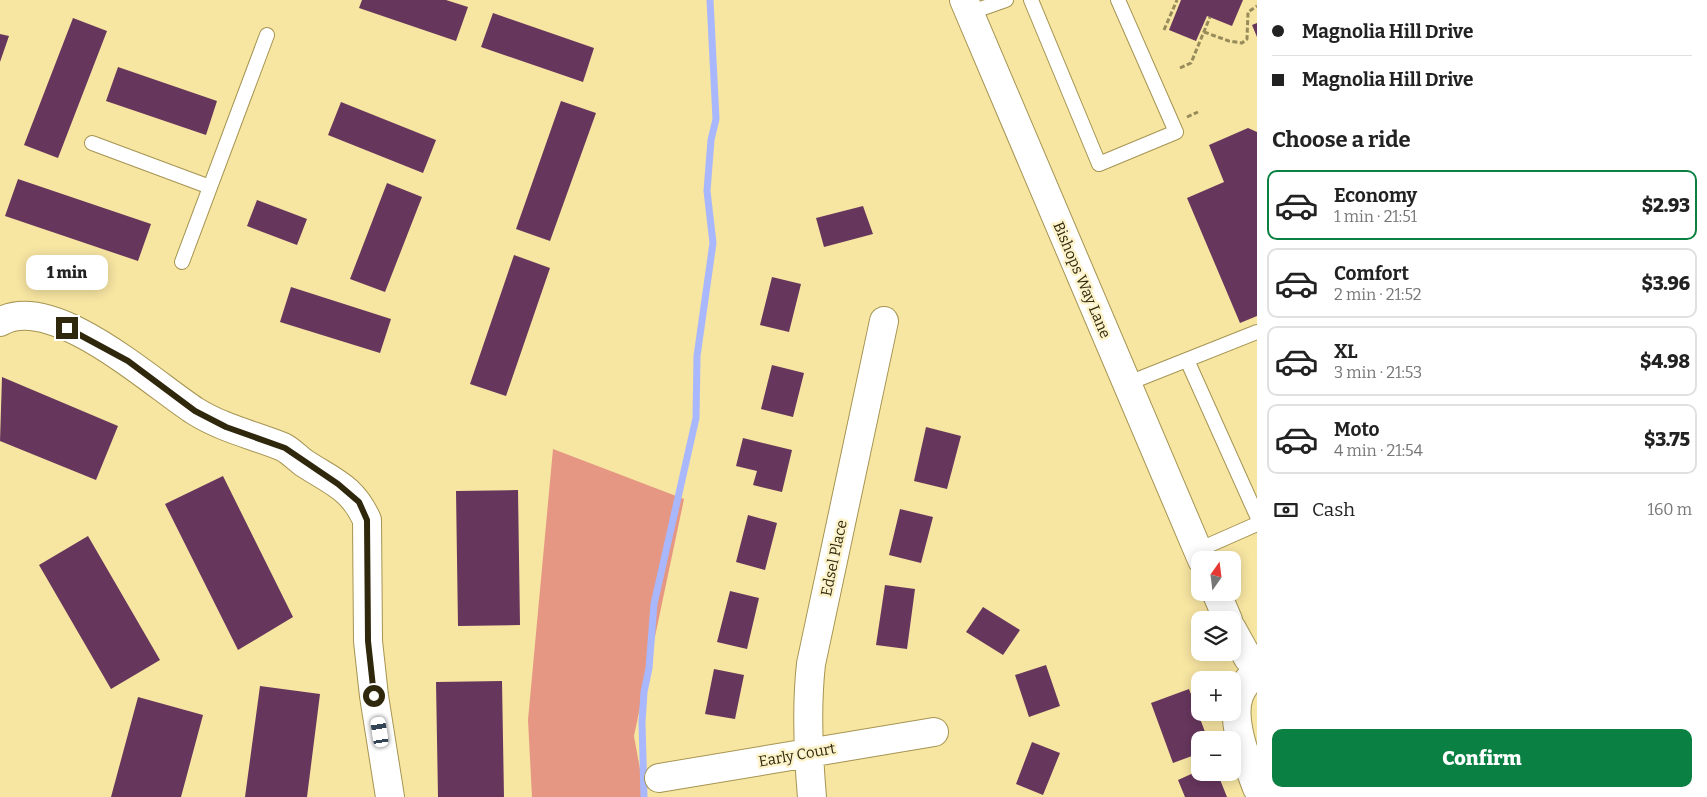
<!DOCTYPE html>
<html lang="en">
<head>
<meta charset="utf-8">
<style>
	body { margin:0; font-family:Bitter,serif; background:#f6f6f6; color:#222; height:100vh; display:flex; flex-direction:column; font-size:19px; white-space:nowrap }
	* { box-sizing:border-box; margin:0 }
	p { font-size:16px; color:#767676 }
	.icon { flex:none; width:28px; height:28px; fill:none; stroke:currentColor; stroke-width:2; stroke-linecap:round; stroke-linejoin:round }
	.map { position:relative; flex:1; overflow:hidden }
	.drawer { display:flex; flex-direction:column; background:#fff; width:450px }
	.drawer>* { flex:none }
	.top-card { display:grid; align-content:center; height:110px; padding:0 15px; background:#fff }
	.needle { width:32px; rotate:14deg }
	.fabs { position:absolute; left:1191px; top:551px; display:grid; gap:10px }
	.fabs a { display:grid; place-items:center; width:50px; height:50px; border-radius:10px; background:#fff; box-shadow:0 2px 12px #0003; font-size:25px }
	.end { position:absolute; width:22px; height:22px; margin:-11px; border:6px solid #2f280c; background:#fff; box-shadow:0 0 0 2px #fff }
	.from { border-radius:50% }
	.bubble { position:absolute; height:35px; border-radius:10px; background:#fff; box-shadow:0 2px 12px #0003; font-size:16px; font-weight:800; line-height:35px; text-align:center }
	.car { position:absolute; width:15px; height:30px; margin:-15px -8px; border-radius:6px; box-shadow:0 0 4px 1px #0007; background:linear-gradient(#fff 24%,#345 0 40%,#fff 0 76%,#345 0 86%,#fff 0) }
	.top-card b { display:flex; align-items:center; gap:18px; height:48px; font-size:19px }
	.top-card b+b { border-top:1px solid #e0e0e0 }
	.top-card i { width:12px; height:12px; background:#222 }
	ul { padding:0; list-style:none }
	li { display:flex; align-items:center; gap:15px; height:70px; margin:0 10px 8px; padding:0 5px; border:2px solid #e0e0e0; border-radius:10px }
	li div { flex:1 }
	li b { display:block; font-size:19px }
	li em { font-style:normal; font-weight:800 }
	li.on { border-color:#0b8043 }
	li>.icon { width:45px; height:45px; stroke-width:1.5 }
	h2 { padding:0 15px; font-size:22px; line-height:60px }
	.pay { display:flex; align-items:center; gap:12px; height:55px; padding:0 15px; font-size:19px }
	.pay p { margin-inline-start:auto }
	.button { display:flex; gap:10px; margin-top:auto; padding:10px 15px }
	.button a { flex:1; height:58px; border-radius:10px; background:#0b8043; color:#fff; font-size:20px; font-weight:800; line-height:58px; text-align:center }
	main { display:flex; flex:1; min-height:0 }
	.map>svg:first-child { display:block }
	.forest { fill:#e59783 }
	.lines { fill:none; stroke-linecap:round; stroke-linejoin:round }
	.stream { stroke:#a9b7fc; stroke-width:7 }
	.building { fill:#67365d }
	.service-casing { stroke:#a59452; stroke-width:16 }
	.minor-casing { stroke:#a59452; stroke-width:30 }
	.path { stroke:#978b5a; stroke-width:3; stroke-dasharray:5 2.5; stroke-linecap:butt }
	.service { stroke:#fff; stroke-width:14 }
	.minor { stroke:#fff; stroke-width:28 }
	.route { stroke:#2f280c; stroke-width:6 }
	.labels { text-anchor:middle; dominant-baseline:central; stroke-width:5; stroke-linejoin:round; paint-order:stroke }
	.street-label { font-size:15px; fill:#2f280c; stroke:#fdf3cb }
</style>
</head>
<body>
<main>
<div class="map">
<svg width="1257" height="797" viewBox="0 0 1257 797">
	<rect width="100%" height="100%" fill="#f7e5a2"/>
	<!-- forest -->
	<path class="forest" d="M553,449L684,499L634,736L645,797H532L528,720Z"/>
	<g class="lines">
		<!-- stream -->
		<path class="stream" d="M644,797L642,722L644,692L649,668L654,604L696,418L697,356L713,243L707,191L711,140L716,119L710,0"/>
	</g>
	<!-- building -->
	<path class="building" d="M362,0H446L468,7L456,41L359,8Z
		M1181,0H1243L1232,26L1207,16L1196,41L1169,30Z
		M493,13L594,48L583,82L481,47Z
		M73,18L107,31L58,158L24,145Z
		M1257,23V37L1252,25Z
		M0,34L9,36L0,62Z
		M118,67L217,101L206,135L106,101Z
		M561,101L596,113L550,241L516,229Z
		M341,102L436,140L423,173L328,135Z
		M1248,128L1257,132V316L1240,323L1187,198L1224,182L1209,145Z
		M18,179L151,224L138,261L5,216Z
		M387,183L422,197L385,292L350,279Z
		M257,200L307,219L297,245L247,226Z
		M863,206L873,234L824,247L816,218Z
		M514,255L550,268L506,396L470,384Z
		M772,277L801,284L789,332L760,325Z
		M291,287L391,319L380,353L280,322Z
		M772,365L804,373L793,417L761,409Z
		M2,377L118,426L96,480L0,441Z
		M926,427L961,436L947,489L914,481Z
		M743,438L792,450L782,492L753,485L757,471L736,466Z
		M223,476L293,617L238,650L165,504Z
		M518,490L520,625L458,626L456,491Z
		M900,509L933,517L921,563L889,555Z
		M748,515L777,523L765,570L736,562Z
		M88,536L160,660L111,689L39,565Z
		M885,585L915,589L907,649L876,645Z
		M730,591L759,598L747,649L717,642Z
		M983,607L1020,630L1003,655L966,632Z
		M1046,665L1060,706L1029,717L1015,675Z
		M714,669L744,675L735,719L705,714Z
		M502,681L504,797H438L436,682Z
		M260,686L320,694L307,797H245Z
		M1189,689L1208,740H1200V753L1173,763L1151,703Z
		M138,697L203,715L181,797H111Z
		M1032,742L1060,753L1043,795L1016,784Z
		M1200,770V772H1217L1227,797H1185L1178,780Z"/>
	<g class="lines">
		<!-- service casing -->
		<g class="service-casing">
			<path id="service" d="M1031,0L1099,164L1176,132L1118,0
				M969,13L1006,0
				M92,143L210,187
				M182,262L267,35
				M1187,360L1257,516
				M1126,384L1257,332
				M1198,550L1257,524"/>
		</g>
		<!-- minor casing -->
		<g class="minor-casing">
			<path id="minor" d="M964,0L1202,560
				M0,322C52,291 153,384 195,411C222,428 253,435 283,447C291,451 297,458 304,463C333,482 352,487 367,520L368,641L374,696L390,797
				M1216,592L1228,620
				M1232,629L1248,658L1257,667
				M1257,670C1250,678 1243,685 1239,696C1230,721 1248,764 1257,788
				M659,778L934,732
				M812,797C808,752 806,709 811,664L884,321"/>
		</g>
		<!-- path -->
		<path class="path" d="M1164,30L1177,0
			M1204,32L1229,41L1242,43L1247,39L1248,12L1257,6
			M1180,68L1191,63L1210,17
			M1187,117L1198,112"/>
		<!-- service -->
		<use href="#service" class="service"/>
		<!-- minor -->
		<use href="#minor" class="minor"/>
	</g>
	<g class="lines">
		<!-- route -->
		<path class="route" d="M67,328L128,361L195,411L226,427L285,448L338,484L359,502L367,520L368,641L374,696"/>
	</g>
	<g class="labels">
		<!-- street labels -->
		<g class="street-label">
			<text transform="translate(1082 280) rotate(67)">Bishops Way Lane</text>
			<text transform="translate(834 558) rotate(-78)">Edsel Place</text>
			<text transform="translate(797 755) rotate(-10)">Early Court</text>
		</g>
	</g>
</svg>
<div class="fabs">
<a><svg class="needle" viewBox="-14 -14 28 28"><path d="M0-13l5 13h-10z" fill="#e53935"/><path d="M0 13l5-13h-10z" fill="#767676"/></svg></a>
<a><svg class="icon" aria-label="layers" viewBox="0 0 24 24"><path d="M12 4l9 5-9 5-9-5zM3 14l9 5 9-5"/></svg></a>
<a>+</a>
<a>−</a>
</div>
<i class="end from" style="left:374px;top:696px"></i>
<i class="end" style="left:67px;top:328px"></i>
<div class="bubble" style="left:26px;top:255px;width:82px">1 min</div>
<i class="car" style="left:380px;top:732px;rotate:351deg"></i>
</div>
<section class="drawer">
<div class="top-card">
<b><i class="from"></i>Magnolia Hill Drive</b>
<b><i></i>Magnolia Hill Drive</b>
</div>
<h2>Choose a ride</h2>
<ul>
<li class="on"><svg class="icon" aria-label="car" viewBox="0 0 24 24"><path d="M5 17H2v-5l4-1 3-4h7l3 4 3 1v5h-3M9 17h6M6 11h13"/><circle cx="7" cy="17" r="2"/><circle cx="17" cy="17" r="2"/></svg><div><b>Economy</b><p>1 min · 21:51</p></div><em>$2.93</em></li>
<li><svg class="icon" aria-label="car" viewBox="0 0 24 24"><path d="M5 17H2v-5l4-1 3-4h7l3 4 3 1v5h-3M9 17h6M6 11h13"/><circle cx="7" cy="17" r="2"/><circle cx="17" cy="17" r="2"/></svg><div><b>Comfort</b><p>2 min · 21:52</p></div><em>$3.96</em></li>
<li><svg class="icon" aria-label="car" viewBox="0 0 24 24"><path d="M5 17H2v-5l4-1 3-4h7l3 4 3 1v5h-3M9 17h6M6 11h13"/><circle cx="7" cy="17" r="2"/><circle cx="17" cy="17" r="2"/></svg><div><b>XL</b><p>3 min · 21:53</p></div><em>$4.98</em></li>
<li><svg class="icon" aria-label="car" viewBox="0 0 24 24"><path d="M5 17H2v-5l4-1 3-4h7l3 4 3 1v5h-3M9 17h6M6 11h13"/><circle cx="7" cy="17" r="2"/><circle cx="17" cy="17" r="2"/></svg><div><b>Moto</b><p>4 min · 21:54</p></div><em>$3.75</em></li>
</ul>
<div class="pay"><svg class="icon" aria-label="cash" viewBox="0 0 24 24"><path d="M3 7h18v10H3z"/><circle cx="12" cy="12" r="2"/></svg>Cash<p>160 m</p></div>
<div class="button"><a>Confirm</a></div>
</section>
</main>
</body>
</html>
